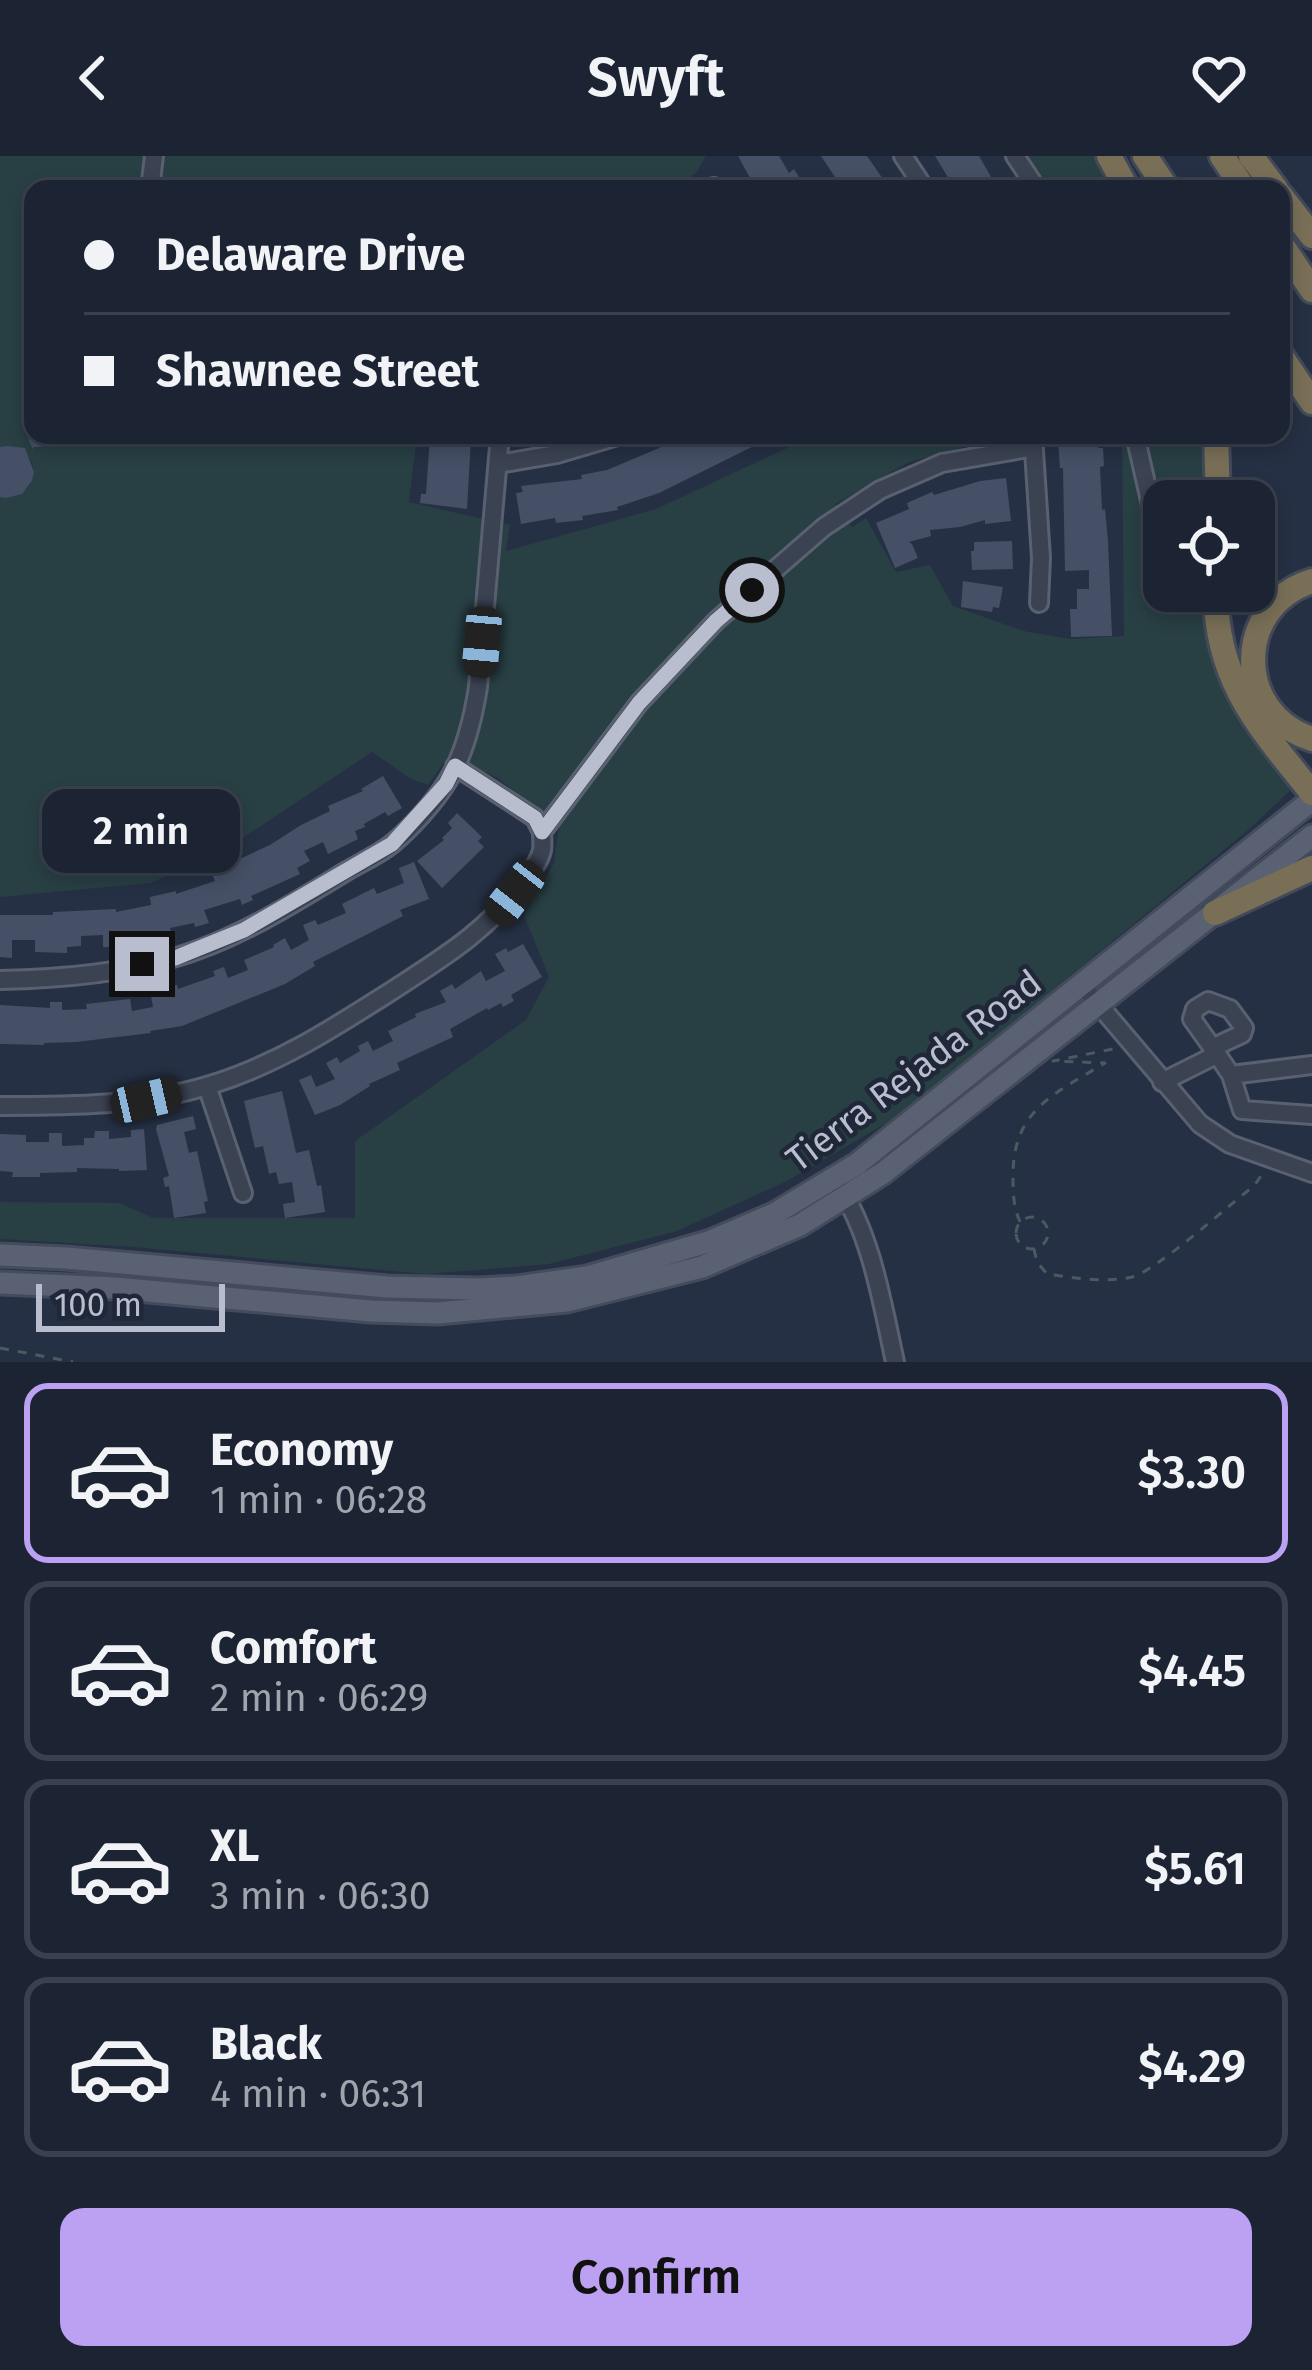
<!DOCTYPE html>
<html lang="en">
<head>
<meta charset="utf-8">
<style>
	body { margin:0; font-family:"Fira Sans",sans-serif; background:#29303f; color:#f1f3f6; height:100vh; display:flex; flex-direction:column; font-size:45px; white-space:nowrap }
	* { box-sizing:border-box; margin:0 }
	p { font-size:39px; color:#a0a4ac }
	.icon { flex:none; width:66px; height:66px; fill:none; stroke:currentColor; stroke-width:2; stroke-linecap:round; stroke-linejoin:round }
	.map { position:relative; height:1206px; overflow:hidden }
	.details { display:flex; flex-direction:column; background:#1c2433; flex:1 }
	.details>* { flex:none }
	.guide { position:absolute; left:24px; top:24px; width:1266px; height:264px; border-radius:24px; box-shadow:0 6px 18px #0003,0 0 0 3px #3a414e; display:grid; align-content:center; height:264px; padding:0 60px; background:#1c2433 }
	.fabs { position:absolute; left:1143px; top:324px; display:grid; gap:24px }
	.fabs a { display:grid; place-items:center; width:132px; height:132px; border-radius:24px; background:#1c2433; box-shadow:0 6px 18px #0003,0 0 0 3px #3a414e; font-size:60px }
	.scale { position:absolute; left:36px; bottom:30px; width:189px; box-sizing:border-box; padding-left:12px; border:6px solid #b8becd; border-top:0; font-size:33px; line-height:42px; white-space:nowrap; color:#b8becd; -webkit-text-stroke:9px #1f2738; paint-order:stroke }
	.end { position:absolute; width:54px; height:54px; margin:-27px; border:15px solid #b8becd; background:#111; box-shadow:0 0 0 6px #111 }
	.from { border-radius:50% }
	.bubble { position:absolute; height:84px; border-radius:24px; background:#1c2433; box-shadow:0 6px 18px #0003,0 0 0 3px #3a414e; font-size:39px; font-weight:600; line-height:84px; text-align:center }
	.car { position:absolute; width:36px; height:72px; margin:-36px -18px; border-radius:15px; box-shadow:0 0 9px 3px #0007; background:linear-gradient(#222 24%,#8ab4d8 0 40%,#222 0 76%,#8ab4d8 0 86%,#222 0) }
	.guide b { display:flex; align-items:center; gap:42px; height:114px; font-size:45px }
	.guide b+b { border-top:3px solid #3a414e }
	.guide i { width:30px; height:30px; background:#f1f3f6 }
	ul { padding:21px 0 0; list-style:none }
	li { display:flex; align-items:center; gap:36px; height:180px; margin:0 24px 18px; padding:0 36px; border:6px solid #3a414e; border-radius:24px }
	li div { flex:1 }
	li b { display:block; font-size:45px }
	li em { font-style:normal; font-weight:600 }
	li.current { border-color:#bca0f2 }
	li>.icon { width:108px; height:108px; stroke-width:1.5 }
	.primary-button { display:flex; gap:24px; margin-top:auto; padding:24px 60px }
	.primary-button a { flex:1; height:138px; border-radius:24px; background:#bca0f2; color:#111; font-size:48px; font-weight:600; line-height:138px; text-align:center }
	header { display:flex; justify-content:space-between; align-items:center; height:156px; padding:0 60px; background:#1c2433; font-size:54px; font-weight:600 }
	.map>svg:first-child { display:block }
	.green { fill:#283f44 }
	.building { fill:#455066 }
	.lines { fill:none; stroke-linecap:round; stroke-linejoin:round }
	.minor-casing { stroke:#596070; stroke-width:22 }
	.major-casing { stroke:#444b5c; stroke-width:27 }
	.highway-casing { stroke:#424a5a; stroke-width:30 }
	.path { stroke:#475c61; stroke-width:3; stroke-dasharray:9 9; stroke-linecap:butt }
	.minor { stroke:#3b4353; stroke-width:16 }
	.major { stroke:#596173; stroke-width:21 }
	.highway { stroke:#796f57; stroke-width:24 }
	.route { stroke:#b8becd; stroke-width:15 }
	.labels { text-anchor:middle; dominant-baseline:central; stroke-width:9; stroke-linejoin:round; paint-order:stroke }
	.street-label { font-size:36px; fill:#b8becd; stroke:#1f2738 }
</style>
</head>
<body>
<header><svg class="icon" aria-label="back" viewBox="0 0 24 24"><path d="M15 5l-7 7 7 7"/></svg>Swyft<svg class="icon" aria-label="heart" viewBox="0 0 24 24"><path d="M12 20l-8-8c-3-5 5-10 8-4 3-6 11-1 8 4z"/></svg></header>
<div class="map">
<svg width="1312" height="1206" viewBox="0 0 1312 1206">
	<rect width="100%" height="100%" fill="#263044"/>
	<!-- green -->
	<path class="green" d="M0,0H706L696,17L672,33H33V243C2,274 41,311 71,279H417L409,346L510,369L506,395L656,353L815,279H1008L909,306L835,348L852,371L866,362L896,416L930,409L953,450L1024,475L1071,483L1124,480L1122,279H1201L1204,345H1164V435H1209L1219,525L1240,567L1292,633L1247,675L902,958L787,1025L677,1075L549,1108L425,1118L133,1091L0,1083V1046L119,1047L153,1062H355V985L526,864L549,821L524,759L554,707L559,671L498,622L449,600L428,629L411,623L372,596L232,689L151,727L0,741V341C45,344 45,288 0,291Z
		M1003,0H1100L1118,33H1024Z"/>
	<!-- building -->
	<path class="building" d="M738,0H779L789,17L794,13L806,33H756Z
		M821,0H867L890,33H843Z
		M935,0H979L998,33H955Z
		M33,235V279H76L59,290L33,291V294L21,266Z
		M690,279H776L659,337L617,351L618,354L582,360L583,364L556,367L555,362L521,368L516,337L523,336L521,330L582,323L581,319L607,314Z
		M430,280L471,282L467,353L420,347L421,338H426Z
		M1098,283V292H1103L1104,310L1100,311L1102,354L1105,353L1108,385L1112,480L1071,481L1070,453H1077V433H1089V414L1065,415L1063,312H1060L1058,285Z
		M7,290L25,292L34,316L32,325L22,338L6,342L0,341V291Z
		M1006,322L1011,365L985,368V364L960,371L930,374L931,380L909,386L912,388L918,402L895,412L876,367L909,353L907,347L932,336L934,339L980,325Z
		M1012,385L1013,413L972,414L971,395H974V386Z
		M963,425L1003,431L999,452L993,451L992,456L961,451Z
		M383,620L402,652L388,660L385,656L364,668L365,671L355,675L358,683L328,698L323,686L304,695L310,705L297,712L300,718L251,740L253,744L242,749L240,743L204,754L209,767L195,771L194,767L170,772L172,779L130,792L103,791V779L81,780V790L67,791V797L35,796V784H12V802L0,801V759H53V756L116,753V756L151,749L150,741L176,735V738L215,725L211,716L270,689L301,669L330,655L328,650L363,635L361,633Z
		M457,657L482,681L478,685L484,691L442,732L417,705L444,684L442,682L452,672L448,667Z
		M414,706L429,743L400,754L403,760L313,806L315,810L285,828L182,870L150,875L151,877L76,886L44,887V889L0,888V849L50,852V846H62V854L87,853L86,848L130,843L132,855L153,851L151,840L166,838L165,831L177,829L178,833L215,820L213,815L224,811L228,822L248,814L244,804L274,791L273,789L285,782L291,794L309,784L303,769L315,764L318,769L346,757L342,748L374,732L377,738L404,727L399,712Z
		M523,788L542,821L511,839L514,845L503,851L501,847L488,854L487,852L450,873L453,881L397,907L400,914L369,928L370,930L340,949L315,959L299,924L311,919L316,931L335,923L326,907L337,901L340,907L360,895L358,890L368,885L373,895L393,885L388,875L416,861L415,858L446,846L440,835L452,828L455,833L481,815L486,825L505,815L495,798L506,792L508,796Z
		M282,935L296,997L309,994L317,1030L321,1029L325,1056L285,1062L283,1048L295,1046L292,1026L279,1028L276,1016L269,1018L263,990L255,992L244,945Z
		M193,960L196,973L184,976L189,997L197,995L208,1045L204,1046L206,1057L174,1062L169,1030L165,1031L163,1022L169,1020L156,973L157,969Z
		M144,973L147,1014L119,1015V1013L77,1012V1016L40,1017V1021H12L13,1016L0,1015V978L26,979V986H49V977H62V990L84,989V982H94L95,975H109V983L131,981V974Z"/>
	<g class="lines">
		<!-- minor casing -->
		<g class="minor-casing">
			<path id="minor" d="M903,0L925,33
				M1015,0L1037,33
				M714,31L716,33
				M150,33L154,0
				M1033,279L1041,402L1039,447
				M1135,279L1164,406
				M498,308L557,298L621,279
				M1171,435V436
				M455,610L535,662L542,676
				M0,824C58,823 117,818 173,802C234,785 291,749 345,716C360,707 378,699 392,688C411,672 434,647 447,626C465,598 473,563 478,531L500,279
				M1082,829L1200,968L1230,988L1312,1017
				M1212,892L1242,878L1244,872L1230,853L1208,845L1195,853L1192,863L1219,901
				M1231,919L1242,954L1312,959
				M1162,926L1214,900L1219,901L1231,919L1312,909
				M207,930L243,1037
				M0,950C71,950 142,950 210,929C276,909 332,873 390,836C445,800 482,779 524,726C530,717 540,705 542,694C543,688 542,682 542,676L639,547L716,465L824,371L880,334L942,307L1034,291
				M839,1031C871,1077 883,1151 895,1206"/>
		</g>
		<!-- major casing -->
		<g class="major-casing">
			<path id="major" d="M0,1099L66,1102L387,1131L478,1133L517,1131L587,1121L711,1085L774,1058L857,1008L1312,644
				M0,1127L115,1132L371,1155L438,1157L567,1145L702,1111L800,1069L883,1017L1312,680"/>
		</g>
		<!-- highway casing -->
		<g class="highway-casing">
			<path id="highway" d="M1109,0L1127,33
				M1145,0L1167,33
				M1222,0L1244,33
				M1251,0L1276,33
				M1281,40L1312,80
				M1281,88L1312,134
				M1281,200L1312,246
				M1216,279L1218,345
				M1312,425C1234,449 1233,558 1312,583
				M1216,435C1215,524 1260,572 1312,637
				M1215,757L1312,712"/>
		</g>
		<!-- path -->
		<path class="path" d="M1016 1077a16 16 0 1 1 32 0a16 16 0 1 1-32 0Z
			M1020,1066C1013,1050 1013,1036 1013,1019C1013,953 1056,937 1105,907L1053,905L1118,892
			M1034,1093L1037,1106L1047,1118C1074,1122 1105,1127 1132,1121C1156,1115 1230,1048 1254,1030L1265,1014
			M0,1192L73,1206"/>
		<!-- minor -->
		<use href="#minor" class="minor"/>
		<!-- major -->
		<use href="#major" class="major"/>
		<!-- highway -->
		<use href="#highway" class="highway"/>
	</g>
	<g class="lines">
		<!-- route -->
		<path class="route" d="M142,808L175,802L244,774L392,688L446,628L455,610L535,662L542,676L639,547L716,465L752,434"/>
	</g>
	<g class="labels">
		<!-- street labels -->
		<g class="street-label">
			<text transform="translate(914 915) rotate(-37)">Tierra Rejada Road</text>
		</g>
	</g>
</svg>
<div class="fabs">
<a><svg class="icon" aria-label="locate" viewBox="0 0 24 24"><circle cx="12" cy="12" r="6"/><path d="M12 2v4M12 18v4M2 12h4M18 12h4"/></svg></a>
</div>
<div class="scale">100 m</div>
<i class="end from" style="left:752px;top:434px"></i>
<i class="end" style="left:142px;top:808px"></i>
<div class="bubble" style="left:42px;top:633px;width:198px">2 min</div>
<i class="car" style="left:482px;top:486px;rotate:185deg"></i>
<i class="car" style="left:515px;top:737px;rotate:218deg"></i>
<i class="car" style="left:146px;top:944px;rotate:77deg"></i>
<div class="guide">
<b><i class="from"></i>Delaware Drive</b>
<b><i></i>Shawnee Street</b>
</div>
</div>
<section class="details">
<ul>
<li class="current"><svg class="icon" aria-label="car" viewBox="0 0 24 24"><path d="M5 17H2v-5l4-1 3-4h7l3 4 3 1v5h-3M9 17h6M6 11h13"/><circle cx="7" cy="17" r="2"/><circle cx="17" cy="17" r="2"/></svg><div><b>Economy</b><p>1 min · 06:28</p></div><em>$3.30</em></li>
<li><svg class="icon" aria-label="car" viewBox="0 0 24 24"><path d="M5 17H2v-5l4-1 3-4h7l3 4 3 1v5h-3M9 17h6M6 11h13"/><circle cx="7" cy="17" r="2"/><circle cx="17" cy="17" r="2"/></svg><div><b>Comfort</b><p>2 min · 06:29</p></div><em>$4.45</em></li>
<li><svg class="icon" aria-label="car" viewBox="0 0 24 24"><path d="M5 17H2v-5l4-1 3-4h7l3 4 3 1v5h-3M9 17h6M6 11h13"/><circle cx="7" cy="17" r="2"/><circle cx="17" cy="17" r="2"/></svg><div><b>XL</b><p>3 min · 06:30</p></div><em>$5.61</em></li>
<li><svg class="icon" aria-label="car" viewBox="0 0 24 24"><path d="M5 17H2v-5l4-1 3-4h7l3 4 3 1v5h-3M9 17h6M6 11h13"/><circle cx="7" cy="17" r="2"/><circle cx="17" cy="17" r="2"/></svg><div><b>Black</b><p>4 min · 06:31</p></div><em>$4.29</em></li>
</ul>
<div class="primary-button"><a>Confirm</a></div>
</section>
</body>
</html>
